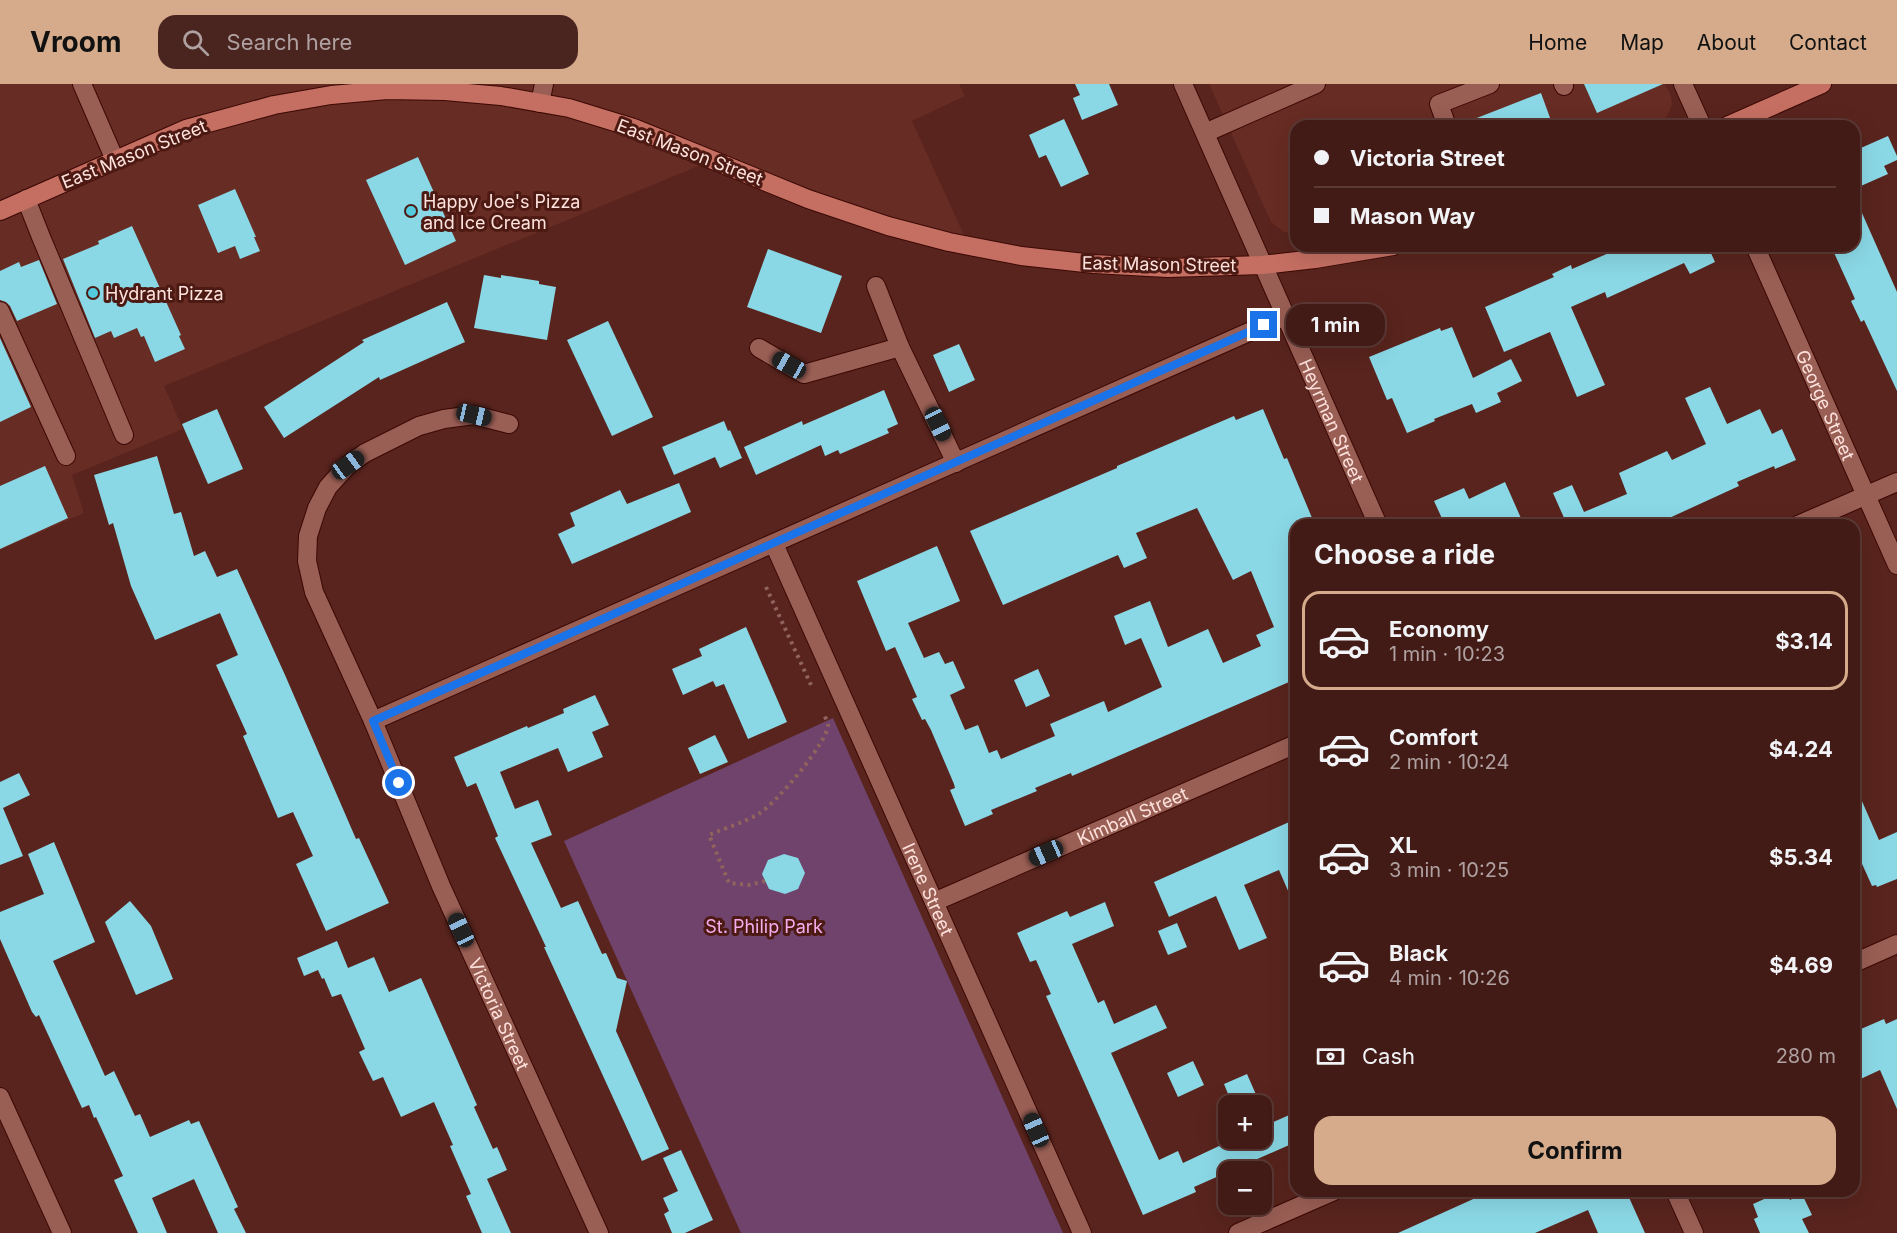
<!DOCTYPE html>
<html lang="en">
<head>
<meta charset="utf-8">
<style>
	body { margin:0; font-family:Inter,sans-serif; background:#4a241f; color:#f1f3f6; height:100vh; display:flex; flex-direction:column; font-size:22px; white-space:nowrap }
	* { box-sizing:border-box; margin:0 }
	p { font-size:20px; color:#afa1a1 }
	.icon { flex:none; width:33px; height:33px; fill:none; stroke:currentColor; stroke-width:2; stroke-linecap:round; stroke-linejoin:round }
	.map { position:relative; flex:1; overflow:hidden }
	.panel { position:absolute; left:1290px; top:435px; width:570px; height:678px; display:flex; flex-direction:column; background:#431b16; border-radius:18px; box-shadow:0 6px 24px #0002,0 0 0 2px #5b3935 }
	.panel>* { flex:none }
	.top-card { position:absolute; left:1290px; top:36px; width:570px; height:132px; border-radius:18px; box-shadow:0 6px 24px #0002,0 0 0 2px #5b3935; display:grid; align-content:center; height:132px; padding:0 24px; background:#431b16 }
	.buttons { position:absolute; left:1218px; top:1011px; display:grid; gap:12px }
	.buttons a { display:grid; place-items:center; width:54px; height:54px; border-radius:12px; background:#431b16; box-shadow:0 6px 24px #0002,0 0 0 2px #5b3935; font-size:30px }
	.end { position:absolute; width:27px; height:27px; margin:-14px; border:8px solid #1a73e8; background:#fff; box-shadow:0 0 0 3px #fff }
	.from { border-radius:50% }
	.bubble { position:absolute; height:42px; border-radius:18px; background:#431b16; box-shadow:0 6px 24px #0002,0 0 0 2px #5b3935; font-size:20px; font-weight:700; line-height:42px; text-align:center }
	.car { position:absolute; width:18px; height:36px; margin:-18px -9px; border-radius:8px; box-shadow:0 0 4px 2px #0007; background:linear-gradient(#222 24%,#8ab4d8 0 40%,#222 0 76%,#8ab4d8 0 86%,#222 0) }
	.top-card b { display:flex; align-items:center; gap:21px; height:57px; font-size:22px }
	.top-card b+b { border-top:2px solid #5b3935 }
	.top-card i { width:15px; height:15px; background:#f1f3f6 }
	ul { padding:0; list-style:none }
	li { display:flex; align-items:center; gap:18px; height:99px; margin:0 12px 9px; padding:0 12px; border:3px solid transparent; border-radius:18px }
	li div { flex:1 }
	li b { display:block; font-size:22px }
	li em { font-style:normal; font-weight:700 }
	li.current { border-color:#d6ab8b }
	li>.icon { width:54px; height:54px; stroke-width:1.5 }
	h2 { padding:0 24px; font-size:27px; line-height:72px }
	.pay { display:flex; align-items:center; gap:15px; height:66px; padding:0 24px; font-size:22px }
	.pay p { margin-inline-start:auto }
	.action { display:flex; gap:12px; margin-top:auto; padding:12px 24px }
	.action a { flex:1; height:69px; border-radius:18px; background:#d6ab8b; color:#111; font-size:24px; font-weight:700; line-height:69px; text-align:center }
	header { display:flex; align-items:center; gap:36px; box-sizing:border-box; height:84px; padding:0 30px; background:#d6ab8b; color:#111 }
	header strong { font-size:28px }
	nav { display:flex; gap:33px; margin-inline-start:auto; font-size:21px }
	.search { width:420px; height:54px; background:#4a241f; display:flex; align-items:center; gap:15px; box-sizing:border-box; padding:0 21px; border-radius:18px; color:#afa1a1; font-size:22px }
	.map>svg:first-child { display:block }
	.built { fill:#672c23 }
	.green { fill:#6f436b }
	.building { fill:#8ad8e6 }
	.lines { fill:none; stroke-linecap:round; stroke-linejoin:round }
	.minor-casing { stroke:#3b0905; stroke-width:20 }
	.major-casing { stroke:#3b0905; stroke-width:20 }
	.path { stroke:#90635d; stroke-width:4; stroke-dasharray:3 4.5; stroke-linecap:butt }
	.minor { stroke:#995e54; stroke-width:18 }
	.major { stroke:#c56f62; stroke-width:18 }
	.route { stroke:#1a73e8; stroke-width:8 }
	.poi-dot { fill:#54cade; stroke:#4d1a13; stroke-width:2 }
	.labels { text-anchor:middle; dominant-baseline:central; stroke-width:6; stroke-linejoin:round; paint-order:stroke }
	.street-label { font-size:18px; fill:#fee2dd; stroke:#4d1a13 }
	.poi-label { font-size:18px; fill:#fee2dd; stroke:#4d1a13; text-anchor:start }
	.park-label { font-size:18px; fill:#f5aded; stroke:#4d1a13 }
</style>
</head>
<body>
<header>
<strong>Vroom</strong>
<div class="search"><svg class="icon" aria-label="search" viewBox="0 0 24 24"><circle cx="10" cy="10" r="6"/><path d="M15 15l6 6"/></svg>Search here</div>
<nav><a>Home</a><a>Map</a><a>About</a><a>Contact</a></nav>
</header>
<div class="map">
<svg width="1897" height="1149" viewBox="0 0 1897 1149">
	<rect width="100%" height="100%" fill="#59241d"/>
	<!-- built -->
	<path class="built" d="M0,0H959L965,12L912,37L969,162L713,76L164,302L183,345L72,391L84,429L0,466Z
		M1209,0H1665L1671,12L1672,21L1666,34L1657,42H1296V148H1284L1271,138Z"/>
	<!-- green -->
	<path class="green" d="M833,634L1063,1149H741L564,757Z"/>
	<!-- building -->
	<path class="building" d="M1075,0H1109L1118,21L1082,36L1073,14L1080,11Z
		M1584,0H1663L1597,29Z
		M1541,9L1553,42H1464V39Z
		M1064,35L1089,90L1061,103L1046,71L1039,74L1029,51Z
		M1888,52L1897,72V76L1884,82L1888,90L1854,105V67Z
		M418,73L456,157L405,181L366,96Z
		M235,105L256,153H254L260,167L240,175L235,162L218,169L198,121Z
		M1854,111L1897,208V307L1864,236L1861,238L1851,217L1855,215L1831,162H1854Z
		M132,142L181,251L179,252L185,265L155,278L144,252L141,253L137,244L114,254L111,247L95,254L63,175L99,160L98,157Z
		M1625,162H1722L1710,167L1715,178L1690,190L1684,179L1607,214L1605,208L1571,223L1605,301L1577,313L1550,248L1504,268L1485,223L1554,193L1552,190L1571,181L1572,185Z
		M768,165L842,192L821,249L747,223Z
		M39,176L57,220L17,237L10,222L6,218L0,216V187L19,178L21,183Z
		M484,191L501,194V191L539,197V200L556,203L547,256L474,244Z
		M447,218L465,258L380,296L379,293L284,354L264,323L364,258L362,256Z
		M608,237L653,333L612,352L567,256Z
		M1452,243L1473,294L1511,275L1522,297L1497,309L1501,318L1476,329L1472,320L1434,335L1435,337L1407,349L1392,314L1387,316L1369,273L1440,244L1441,247Z
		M0,254L31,323L0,338Z
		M959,260L975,296L949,308L933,271Z
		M1710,303L1727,340L1760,325L1772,350L1782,345L1796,376L1775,385L1774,382L1737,398L1739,402L1654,441H1554L1565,436L1553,409L1572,401L1584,428L1627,410L1619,389L1667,367L1672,376L1706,360L1685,314Z
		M884,306L898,340L887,345L889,349L840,370L838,366L825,372L821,361L756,391L744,363L802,337L803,341Z
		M217,325L243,385L208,400L182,340Z
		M1263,325L1284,375L1287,374L1315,441H1296V595L1072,692L1071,689L1035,704L1037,707L991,726L993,730L965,742L950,706L955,704L954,700L931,646L925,635L922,636L912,615L917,613L895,563L886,567L857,497L937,462L960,517L908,539L924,574L939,568L945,580L953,577L965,604L950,611L965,646L978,641L989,669L997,666L1001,675L1055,652L1050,640L1104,617L1108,628L1162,603L1141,554L1125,561L1114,532L1150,517L1168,563L1208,545L1223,579L1261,562L1256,551L1274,543L1251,487L1233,496L1197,424L1136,449L1147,474L1124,484L1118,471L1003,521L970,447L1117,384V382L1234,332L1236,336Z
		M724,337L728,347L730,346L742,374L720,384L715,373L674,391L662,363Z
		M157,372L174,430L181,428L194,472L205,467L217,493L237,485L285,591L356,755L359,754L389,819L326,847L296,780L313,772L293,728L278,734L243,652L247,650L216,581L238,571L220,529L155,556L131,502L113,439L109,441L94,391Z
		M45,382L68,434L0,465V402Z
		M1505,398L1524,441H1445L1434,417L1464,404L1469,415Z
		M679,399L691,428L572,480L558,450L575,442L570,429L620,406L627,420Z
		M746,543L787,638L748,655L724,600L716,603L713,597L683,611L672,585L702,572L699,565Z
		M1038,585L1050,612L1026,623L1014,596Z
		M595,611L609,641L592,648L603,673L568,688L558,664L500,688L515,725L538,716L552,751L531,759L561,824L578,817L602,870L606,869L617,894L627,897L616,947L669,1065L642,1077L544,863H546L495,754L498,752L476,699L467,703L454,673L527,642L528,644L564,629L563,625Z
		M715,651L728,678L700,690L688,664Z
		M19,689L30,711L3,724L23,772L0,781V698Z
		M1854,699L1879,756L1897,748V795L1877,803L1876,801L1872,802L1854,762Z
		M1296,735V825L1279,786L1244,801L1267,854L1239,866L1216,812L1169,833L1154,798Z
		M54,758L95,858L53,877L105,992L114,987L135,1032L140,1030L150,1053L189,1036L191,1040L199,1037L238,1123L234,1125L246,1149H218L194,1095L152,1114L167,1149H138L114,1096L123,1092L96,1033L94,1034L89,1021L82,1024L39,931L36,933L32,928L0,855V828L44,810L28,770Z
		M784,770L798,774L805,789L798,805L785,810L769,805L762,790L768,776Z
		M130,817L151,842L173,895L136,911L105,838Z
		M1105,818L1114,842L1072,860L1098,919L1104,916L1114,940L1156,921L1167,944L1111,969L1159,1076L1178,1067L1183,1079L1236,1054H1262V1043L1296,1028V1058L1194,1103L1196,1108L1143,1131L1046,912L1051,910L1036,876L1030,878L1017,849L1067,827L1070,833Z
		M1177,839L1187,863L1168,871L1158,847Z
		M337,857L348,884L374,873L389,908L421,894L477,1021L474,1023L493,1065L497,1063L507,1086L487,1095L511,1149H482L466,1112L471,1110L450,1062L453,1061L434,1018L401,1033L383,993L373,997L359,968L365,965L341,910L332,913L324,894L322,895L318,886L304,892L297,874Z
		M1884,935L1886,940L1897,935V1025L1880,986L1854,998V948Z
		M1193,977L1204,1001L1178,1013L1167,989Z
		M1247,990L1261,1022H1233L1224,1000Z
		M681,1066L713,1136L685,1149H672L664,1130L669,1127L663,1114L678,1107L663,1074Z
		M1491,1107H1631L1627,1109L1645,1149H1598L1588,1126L1535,1149H1398Z
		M1782,1107H1786L1790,1116L1802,1110L1812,1131L1802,1135L1809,1149H1760L1754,1135L1758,1133L1753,1120Z"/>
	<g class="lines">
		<!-- minor casing -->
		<g class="minor-casing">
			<g id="minor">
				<path d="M82,0L115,76"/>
				<path id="s1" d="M1183,0L1378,441"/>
				<path d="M1563,0L1564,2"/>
				<path d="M1683,0L1702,42"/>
				<path d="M540,19L544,0"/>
				<path d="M1447,42L1439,20L1490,0"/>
				<path d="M1205,49L1316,0"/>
				<path d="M26,115L41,153L124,351"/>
				<path id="s2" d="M1755,162L1897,481"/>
				<path d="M876,202L900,263L956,379"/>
				<path d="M0,227L66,372"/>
				<path d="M759,264L804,290L900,263"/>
				<path id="s3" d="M509,340L474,331L444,335L419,342L365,369L348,381L328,403L317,424L308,452L307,477L314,508L373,637L441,802L599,1149"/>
				<path d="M1798,441L1897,398"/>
				<path id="s4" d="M774,460L1082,1149"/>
				<path d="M373,637L1285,232"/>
				<path id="s5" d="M934,818L1296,660"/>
				<path d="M1854,879L1897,860"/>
				<path d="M0,1013L62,1149"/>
				<path d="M1675,1107L1694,1149"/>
				<path d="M1238,1149L1334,1107"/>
			</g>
		</g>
		<!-- major casing -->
		<g class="major-casing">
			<path id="major" d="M1727,42L1822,0
				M0,127L186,45L274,21L331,11L387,6L445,7L501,12L569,24L634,44L808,115L888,142L949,158L1021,172L1094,180L1168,184L1262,181L1315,175L1393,162"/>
		</g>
		<!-- path -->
		<path class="path" d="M766,503L811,601
			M765,797L749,801L729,799L709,751C726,744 745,738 760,729C776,719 828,658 828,641C828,640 825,633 825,632"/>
		<!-- minor -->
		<use href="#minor" class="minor"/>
		<!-- major -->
		<use href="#major" class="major"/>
	</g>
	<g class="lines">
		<!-- route -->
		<path class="route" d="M399,699L373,637L1264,241"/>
	</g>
	<!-- markers -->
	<g class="poi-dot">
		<circle cx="411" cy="127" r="6"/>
		<circle cx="93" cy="209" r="6"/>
	</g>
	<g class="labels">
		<!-- street labels -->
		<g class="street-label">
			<text transform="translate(690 68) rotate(21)">East Mason Street</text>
			<text transform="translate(134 70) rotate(-22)">East Mason Street</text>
			<text transform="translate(1159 180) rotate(1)">East Mason Street</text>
			<text stroke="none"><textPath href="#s2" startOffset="174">George Street</textPath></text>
			<text stroke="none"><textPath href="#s1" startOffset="368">Heyrman Street</textPath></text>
			<text stroke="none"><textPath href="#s5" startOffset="216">Kimball Street</textPath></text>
			<text stroke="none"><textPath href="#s4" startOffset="378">Irene Street</textPath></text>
			<text stroke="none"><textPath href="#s3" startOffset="774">Victoria Street</textPath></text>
		</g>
		<!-- poi labels -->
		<g class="poi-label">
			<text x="423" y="117">Happy Joe's Pizza<tspan x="423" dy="21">and Ice Cream</tspan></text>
			<text x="105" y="209">Hydrant Pizza</text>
		</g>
		<!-- park labels -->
		<g class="park-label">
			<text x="764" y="842">St. Philip Park</text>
		</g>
	</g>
</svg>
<div class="buttons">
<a>+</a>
<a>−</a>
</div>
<i class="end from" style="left:399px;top:699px"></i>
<i class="end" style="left:1264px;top:241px"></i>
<div class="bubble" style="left:1286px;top:220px;width:99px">1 min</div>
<i class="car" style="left:789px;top:281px;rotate:299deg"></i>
<i class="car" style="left:474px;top:331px;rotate:103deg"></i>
<i class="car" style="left:938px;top:340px;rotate:154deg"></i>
<i class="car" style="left:348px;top:381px;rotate:54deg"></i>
<i class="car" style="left:1046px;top:769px;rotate:246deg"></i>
<i class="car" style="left:461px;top:846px;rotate:335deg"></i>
<i class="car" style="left:1036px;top:1046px;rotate:336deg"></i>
<div class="top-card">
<b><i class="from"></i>Victoria Street</b>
<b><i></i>Mason Way</b>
</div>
<section class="panel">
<h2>Choose a ride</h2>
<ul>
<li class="current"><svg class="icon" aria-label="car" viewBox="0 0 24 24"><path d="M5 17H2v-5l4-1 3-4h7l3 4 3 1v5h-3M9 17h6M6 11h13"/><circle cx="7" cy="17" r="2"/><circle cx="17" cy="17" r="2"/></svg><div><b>Economy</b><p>1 min · 10:23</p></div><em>$3.14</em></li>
<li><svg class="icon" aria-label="car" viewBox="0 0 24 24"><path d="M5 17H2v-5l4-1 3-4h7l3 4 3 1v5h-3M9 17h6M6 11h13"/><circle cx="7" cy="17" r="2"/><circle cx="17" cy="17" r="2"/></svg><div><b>Comfort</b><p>2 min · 10:24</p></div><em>$4.24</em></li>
<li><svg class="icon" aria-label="car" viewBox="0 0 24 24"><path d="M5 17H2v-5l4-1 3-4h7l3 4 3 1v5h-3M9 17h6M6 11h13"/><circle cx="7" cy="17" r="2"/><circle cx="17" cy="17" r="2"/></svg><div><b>XL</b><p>3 min · 10:25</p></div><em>$5.34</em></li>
<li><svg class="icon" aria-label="car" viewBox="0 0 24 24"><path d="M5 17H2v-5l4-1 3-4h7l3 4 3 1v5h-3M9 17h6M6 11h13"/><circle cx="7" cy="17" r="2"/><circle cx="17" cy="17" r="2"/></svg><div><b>Black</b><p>4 min · 10:26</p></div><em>$4.69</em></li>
</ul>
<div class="pay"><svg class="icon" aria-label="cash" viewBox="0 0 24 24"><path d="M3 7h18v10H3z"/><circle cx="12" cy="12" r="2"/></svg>Cash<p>280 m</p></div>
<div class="action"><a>Confirm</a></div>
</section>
</div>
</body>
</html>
